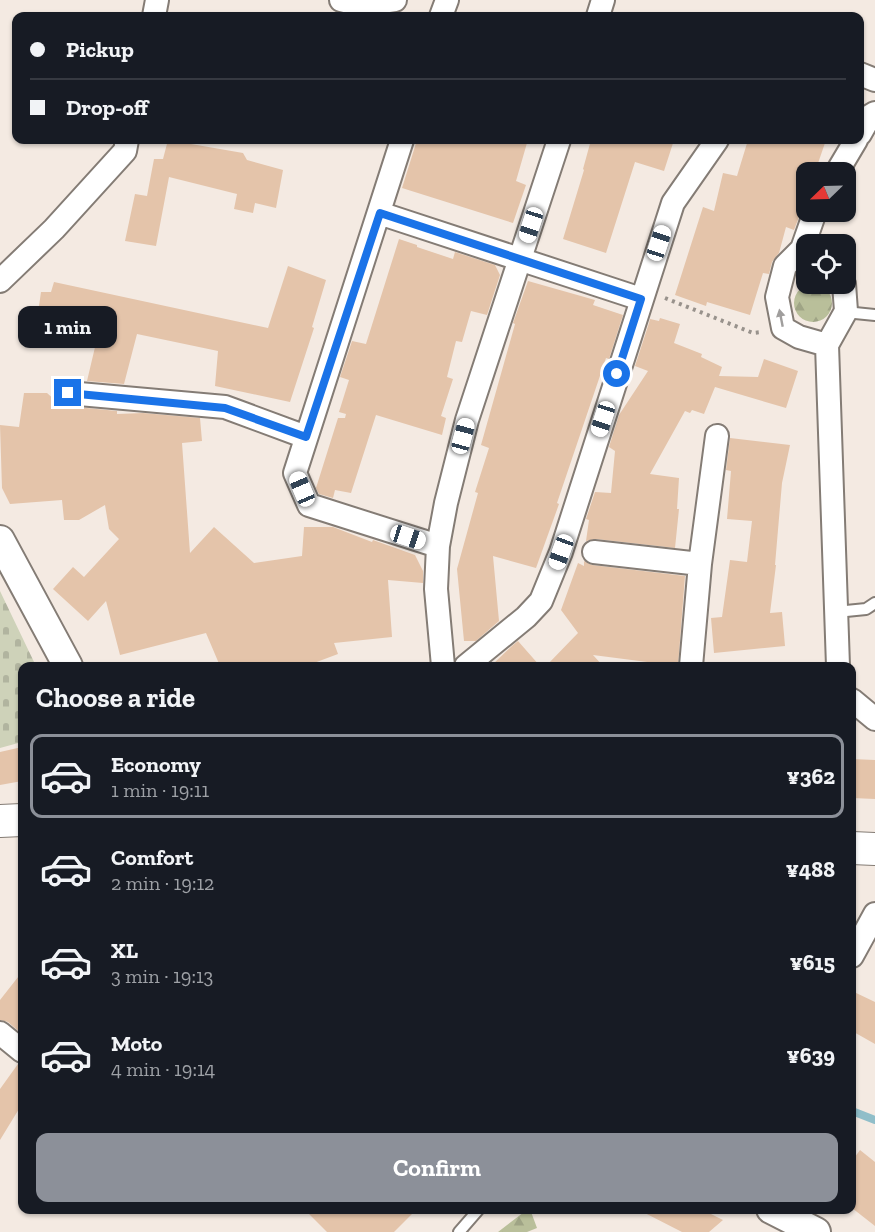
<!DOCTYPE html>
<html lang="en">
<head>
<meta charset="utf-8">
<style>
	body { margin:0; font-family:"Zilla Slab",serif; background:#242831; color:#f1f3f6; height:100vh; display:flex; flex-direction:column; font-size:22px; white-space:nowrap }
	* { box-sizing:border-box; margin:0 }
	p { font-size:20px; color:#9ea1a6 }
	.icon { flex:none; width:33px; height:33px; fill:none; stroke:currentColor; stroke-width:2; stroke-linecap:round; stroke-linejoin:round }
	.map { position:relative; flex:1; overflow:hidden }
	.drawer { position:absolute; left:18px; top:662px; width:838px; height:552px; display:flex; flex-direction:column; background:#171b24; border-radius:12px; box-shadow:0 2px 4px #0004 }
	.drawer>* { flex:none }
	.guide { position:absolute; left:12px; top:12px; width:852px; height:132px; border-radius:12px; box-shadow:0 2px 4px #0004; display:grid; align-content:center; height:132px; padding:0 18px; background:#171b24 }
	.needle { width:39px; rotate:247deg }
	.tools { position:absolute; left:796px; top:162px; display:grid; gap:12px }
	.tools a { display:grid; place-items:center; width:60px; height:60px; border-radius:12px; background:#171b24; box-shadow:0 2px 4px #0004; font-size:30px }
	.end { position:absolute; width:27px; height:27px; margin:-14px; border:8px solid #1a73e8; background:#fff; box-shadow:0 0 0 3px #fff }
	.from { border-radius:50% }
	.bubble { position:absolute; height:42px; border-radius:12px; background:#171b24; box-shadow:0 2px 4px #0004; font-size:20px; font-weight:700; line-height:42px; text-align:center }
	.car { position:absolute; width:18px; height:36px; margin:-18px -9px; border-radius:8px; box-shadow:0 0 4px 2px #0007; background:linear-gradient(#fff 24%,#345 0 40%,#fff 0 76%,#345 0 86%,#fff 0) }
	.guide b { display:flex; align-items:center; gap:21px; height:57px; font-size:22px }
	.guide b+b { border-top:2px solid #363941 }
	.guide i { width:15px; height:15px; background:#f1f3f6 }
	ul { padding:0; list-style:none }
	li { display:flex; align-items:center; gap:18px; height:84px; margin:0 12px 9px; padding:0 6px; border:3px solid transparent; border-radius:12px }
	li div { flex:1 }
	li b { display:block; font-size:22px }
	li em { font-style:normal; font-weight:700 }
	li.on { border-color:#8c9099 }
	li>.icon { width:54px; height:54px; stroke-width:1.5 }
	h2 { padding:0 18px; font-size:27px; line-height:72px }
	.primary-button { display:flex; gap:12px; margin-top:auto; padding:12px 18px }
	.primary-button a { flex:1; height:69px; border-radius:12px; background:#8c9099; color:#fff; font-size:24px; font-weight:700; line-height:69px; text-align:center }
	.map>svg:first-child { display:block }
	.forest { fill:url(#forest-firs) }
	.cemetery { fill:url(#cemetery-stones) }
	.lines { fill:none; stroke-linecap:round; stroke-linejoin:round }
	.stream { stroke:#90bec9; stroke-width:8 }
	.building { fill:#e4c4aa }
	.service-casing { stroke:#847c75; stroke-width:14 }
	.minor-casing { stroke:#847c75; stroke-width:26 }
	.tertiary-casing { stroke:#847c75; stroke-width:32 }
	.secondary-casing { stroke:#847c75; stroke-width:34 }
	.path { stroke:#98928c; stroke-width:4; stroke-dasharray:3 4.5; stroke-linecap:butt }
	.service { stroke:#fff; stroke-width:10 }
	.minor { stroke:#fff; stroke-width:22 }
	.tertiary { stroke:#fff; stroke-width:28 }
	.secondary { stroke:#fff; stroke-width:32 }
	.oneway { fill:#a09e9d }
	.route { stroke:#1a73e8; stroke-width:8 }
</style>
</head>
<body>
<div class="map">
<svg width="875" height="1232" viewBox="0 0 875 1232">
	<defs>
		<pattern id="forest-firs" width="22" height="20" patternUnits="userSpaceOnUse" patternTransform="scale(1.5)"><rect width="22" height="20" fill="#b9bf9a"/><path d="M5 1l3.5 6h-7zM16 11l3.5 6h-7z" fill="#9fa485"/></pattern>
		<pattern id="cemetery-stones" width="16" height="16" patternUnits="userSpaceOnUse" patternTransform="scale(1.5)"><rect width="16" height="16" fill="#ced2b9"/><path d="M2 7V4a2 2 0 0 1 4 0v3zM10 15v-3a2 2 0 0 1 4 0v3z" fill="#b1b49f"/></pattern>
	</defs>
	<rect width="100%" height="100%" fill="#f4eae2"/>
	<!-- forest -->
	<path class="forest" d="M794 303a19 19 0 1 1 38 0a19 19 0 1 1-38 0Z
		M528,1209H530L537,1228L527,1232H498Z"/>
	<!-- cemetery -->
	<path class="cemetery" d="M0,591L35,664L32,666H22V742L0,748Z"/>
	<g class="lines">
		<!-- stream -->
		<path class="stream" d="M852,1111L875,1120"/>
	</g>
	<!-- building -->
	<path class="building" d="M168,140L243,153L247,160L283,170L276,208L255,203L253,213L234,209L237,194L169,177L156,246L125,241L135,194L147,196L154,159H163Z
		M417,140H514L527,143L516,181L526,185L513,223L402,188Z
		M591,140H674L664,171L635,162L606,253L563,239L584,170L583,169Z
		M748,140H826L815,172H807V180L797,207L802,209L794,230L786,227L779,253L772,262L769,274L763,273L750,315L707,302L706,306L675,295L703,207L714,211L723,173L737,176Z
		M399,239L417,245V247L453,259L455,252L495,265L500,275L487,315L471,311L462,342L456,341L447,377L453,379L441,416L446,418L442,435L376,415L351,493L335,490L333,498L319,494L316,488L338,418H345L346,414L339,412L349,380L340,377L352,341L366,344Z
		M288,266L326,280L312,327L314,328L290,402L215,386L218,351L137,334L124,384L87,381L100,326L38,313L41,292H51L54,282L268,328Z
		M528,281L595,300L593,305L623,315L609,359L606,358L557,503L559,504L536,568L493,556L499,621L476,641H464L457,569L478,493L475,492L489,448L481,445L515,324L513,323Z
		M660,318L680,324L674,343L702,354L701,357L722,367L719,376L758,377L764,359L798,371L786,408L715,387L704,414L692,410L690,413L685,411L650,474L679,478L677,509H679L675,548L596,539L586,541L589,520L586,519L595,492L611,493L615,451L609,447L619,415L648,371L635,366L649,323L650,319L659,321Z
		M24,393H47L56,401L66,406L117,411V414L143,413L200,418L202,441L182,443L190,553L214,527L254,563L302,556L304,527H333L372,542L373,540L415,555L423,571V583L388,580L392,637L334,643L338,654L306,666H220L206,633L120,655L106,601L88,621L53,589L73,567L84,577L119,539L109,529L105,505L79,520H64L62,500L10,504L2,488L0,425L19,427Z
		M730,438L790,445L782,483L775,565H776L770,613L782,612L785,646L714,653L711,618L722,617L730,560L747,562L752,521L727,519L731,471L726,470Z
		M584,561L592,565L685,576L678,666L593,655L603,666H546L578,633L561,610L578,563L584,566Z
		M518,641L540,666H491L513,645Z
		M22,747V781L0,785V752Z
		M852,759L875,760V799L852,798Z
		M22,972V1034L8,1022L0,1020V1000Z
		M852,991L875,1002V1044L852,1031Z
		M18,1064H22V1104L0,1140V1089Z
		M860,1150L875,1162V1226L852,1208V1161Z
		M304,1209H417L394,1232H327Z
		M637,1209H701L723,1220L709,1232H682Z"/>
	<g class="lines">
		<!-- service casing -->
		<g class="service-casing">
			<path id="service" d="M845,312L875,315
				M836,612L866,609L875,603
				M459,1232L479,1209"/>
		</g>
		<!-- minor casing -->
		<g class="minor-casing">
			<path id="minor" d="M341,0L361,5L395,0
				M154,16L157,0
				M441,16L447,0
				M598,16L603,0
				M860,74L875,80
				M860,134L870,116L875,113
				M402,140L295,473L309,505L438,546
				M837,172L856,140
				M815,212L802,249L785,266L777,297L783,328L799,337L827,345
				M379,213L641,299
				M0,281L54,229L125,151L127,140
				M68,393L225,407L306,437
				M594,552L700,564
				M443,666L436,589L438,546L446,503L467,420L559,140
				M466,666L526,617L541,601L561,552L673,203L717,140
				M691,666L700,564L717,436
				M838,666L827,345L846,311L844,284
				M852,700L875,719
				M852,956L875,914
				M0,1033L22,1051"/>
		</g>
		<!-- tertiary casing -->
		<g class="tertiary-casing">
			<path id="tertiary" d="M0,540L68,666
				M771,1209L816,1232"/>
		</g>
		<!-- secondary casing -->
		<g class="secondary-casing">
			<path id="secondary" d="M0,821L22,820
				M852,848L875,849"/>
		</g>
		<!-- path -->
		<path class="path" d="M665,298L753,333L762,332"/>
		<!-- service -->
		<use href="#service" class="service"/>
		<!-- minor -->
		<use href="#minor" class="minor"/>
		<!-- tertiary -->
		<use href="#tertiary" class="tertiary"/>
		<!-- secondary -->
		<use href="#secondary" class="secondary"/>
	</g>
	<!-- one-way arrows -->
	<defs><path id="oneway-solid" d="M-6-.8H1V-3.2L6.5 0L1 3.2V.8H-6Z" transform="scale(1.5)"/></defs>
	<use class="oneway" href="#oneway-solid" transform="translate(781 318) rotate(-101)"/>
	<g class="lines">
		<!-- route -->
		<path class="route" d="M68,393L225,408L306,437L380,213L641,299L617,374"/>
	</g>
</svg>
<div class="tools">
<a><svg class="needle" viewBox="-14 -14 28 28"><path d="M0-13l5 13h-10z" fill="#e53935"/><path d="M0 13l5-13h-10z" fill="#9ea1a6"/></svg></a>
<a><svg class="icon" aria-label="locate" viewBox="0 0 24 24"><circle cx="12" cy="12" r="6"/><path d="M12 2v4M12 18v4M2 12h4M18 12h4"/></svg></a>
</div>
<i class="end from" style="left:617px;top:374px"></i>
<i class="end" style="left:68px;top:393px"></i>
<div class="bubble" style="left:18px;top:306px;width:99px">1 min</div>
<i class="car" style="left:531px;top:225px;rotate:198deg"></i>
<i class="car" style="left:659px;top:243px;rotate:18deg"></i>
<i class="car" style="left:603px;top:419px;rotate:198deg"></i>
<i class="car" style="left:463px;top:436px;rotate:15deg"></i>
<i class="car" style="left:302px;top:489px;rotate:337deg"></i>
<i class="car" style="left:408px;top:537px;rotate:108deg"></i>
<i class="car" style="left:561px;top:552px;rotate:200deg"></i>
<div class="guide">
<b><i class="from"></i>Pickup</b>
<b><i></i>Drop-off</b>
</div>
<section class="drawer">
<h2>Choose a ride</h2>
<ul>
<li class="on"><svg class="icon" aria-label="car" viewBox="0 0 24 24"><path d="M5 17H2v-5l4-1 3-4h7l3 4 3 1v5h-3M9 17h6M6 11h13"/><circle cx="7" cy="17" r="2"/><circle cx="17" cy="17" r="2"/></svg><div><b>Economy</b><p>1 min · 19:11</p></div><em>¥362</em></li>
<li><svg class="icon" aria-label="car" viewBox="0 0 24 24"><path d="M5 17H2v-5l4-1 3-4h7l3 4 3 1v5h-3M9 17h6M6 11h13"/><circle cx="7" cy="17" r="2"/><circle cx="17" cy="17" r="2"/></svg><div><b>Comfort</b><p>2 min · 19:12</p></div><em>¥488</em></li>
<li><svg class="icon" aria-label="car" viewBox="0 0 24 24"><path d="M5 17H2v-5l4-1 3-4h7l3 4 3 1v5h-3M9 17h6M6 11h13"/><circle cx="7" cy="17" r="2"/><circle cx="17" cy="17" r="2"/></svg><div><b>XL</b><p>3 min · 19:13</p></div><em>¥615</em></li>
<li><svg class="icon" aria-label="car" viewBox="0 0 24 24"><path d="M5 17H2v-5l4-1 3-4h7l3 4 3 1v5h-3M9 17h6M6 11h13"/><circle cx="7" cy="17" r="2"/><circle cx="17" cy="17" r="2"/></svg><div><b>Moto</b><p>4 min · 19:14</p></div><em>¥639</em></li>
</ul>
<div class="primary-button"><a>Confirm</a></div>
</section>
</div>
</body>
</html>
